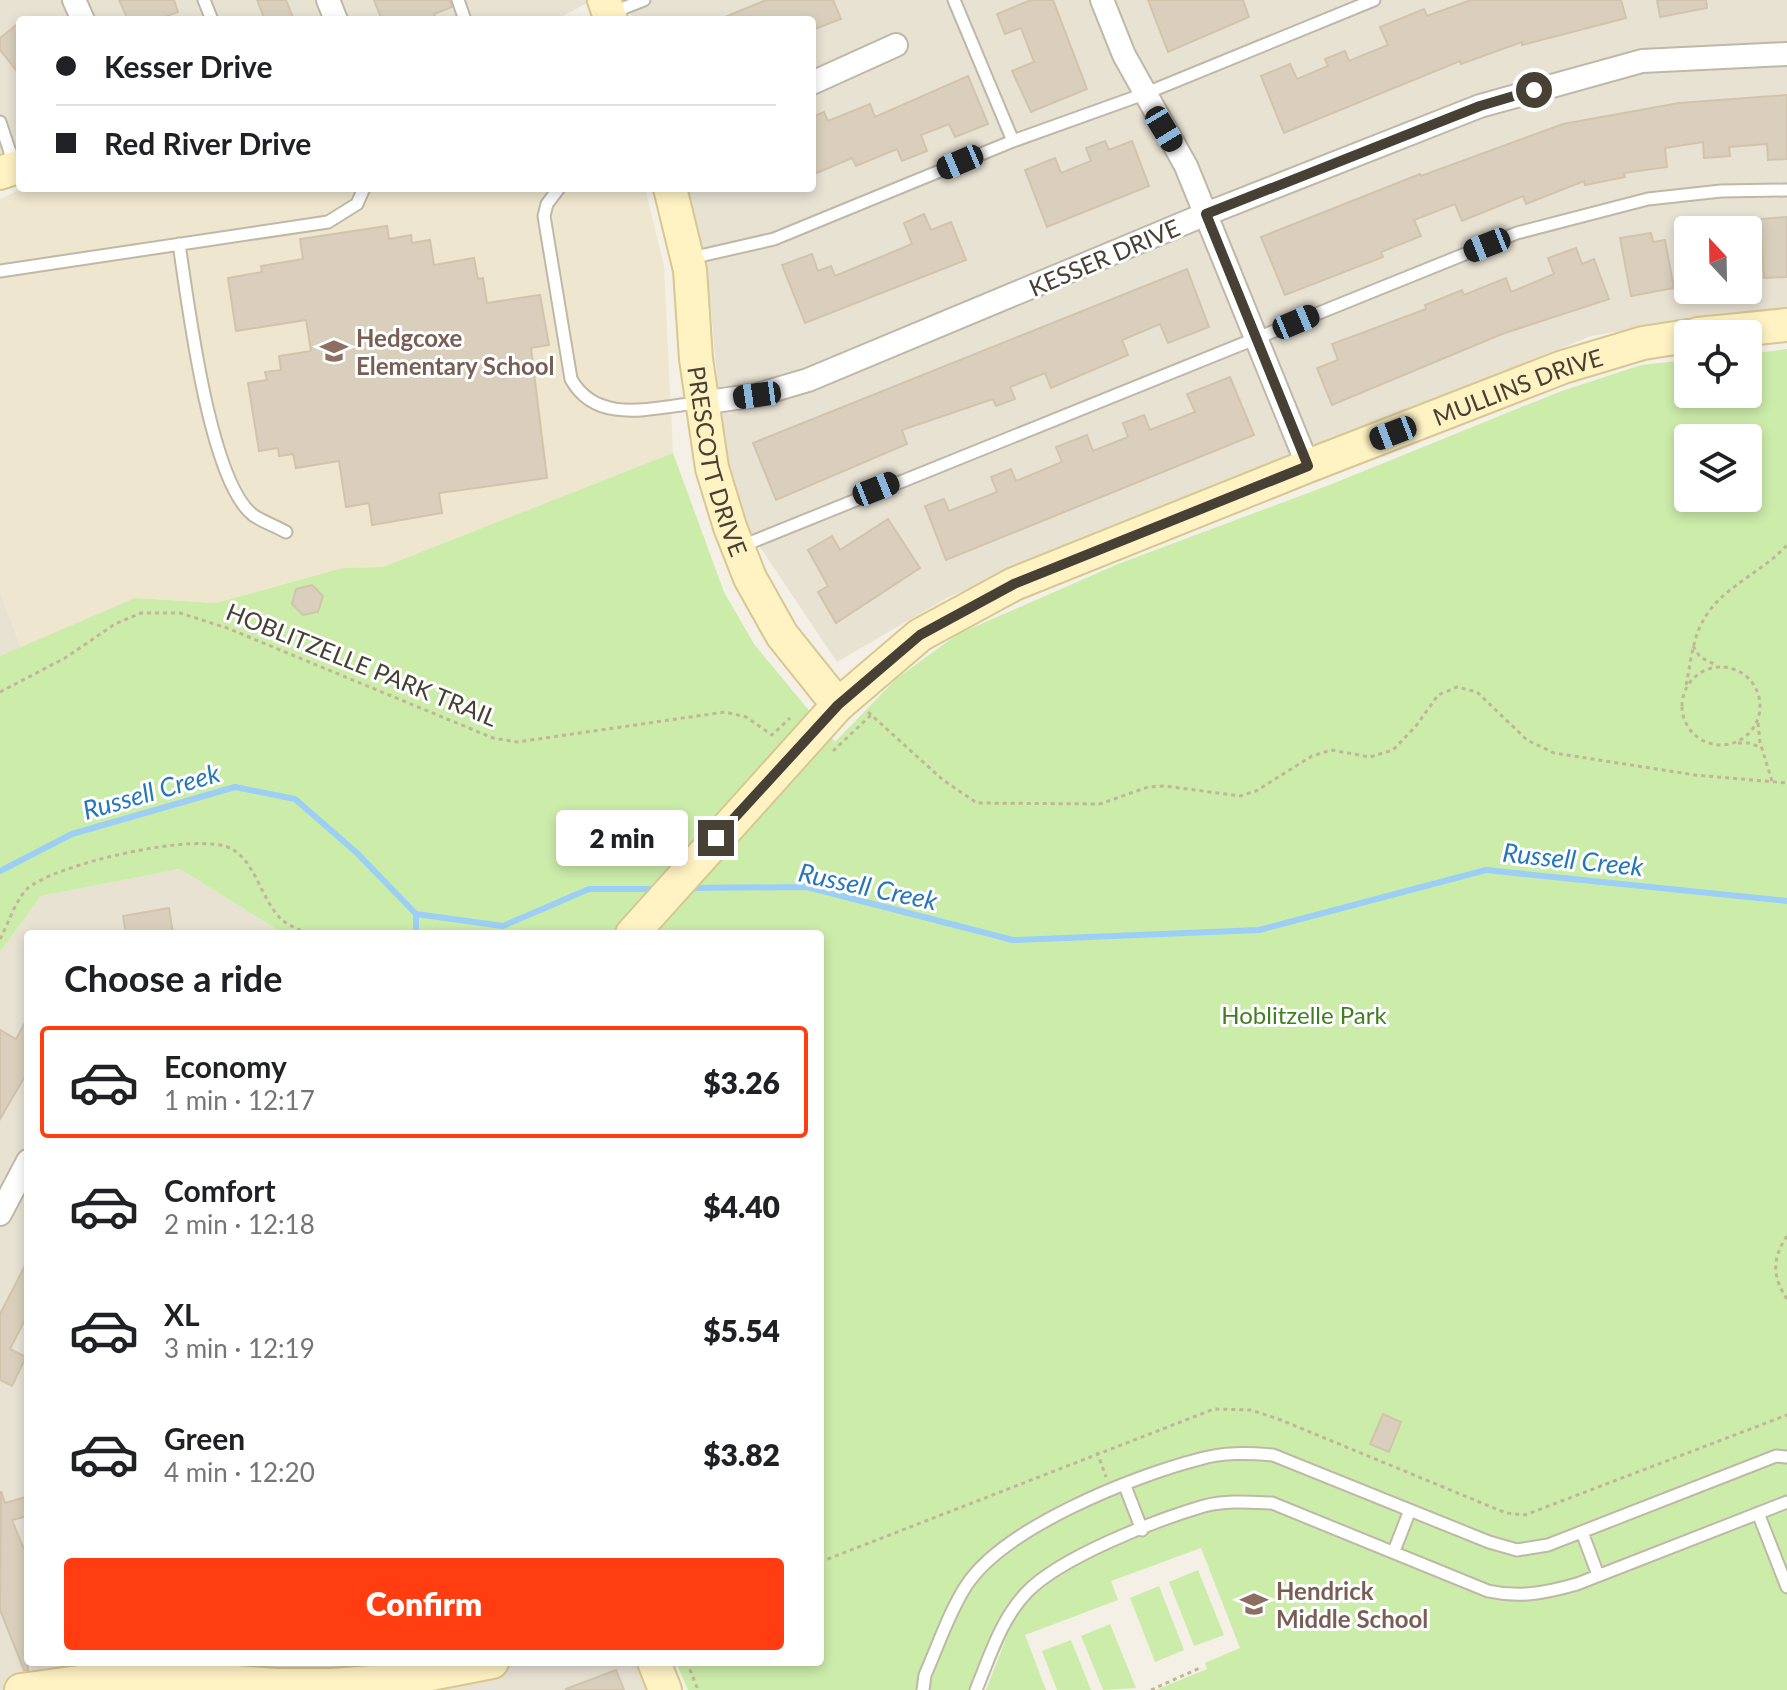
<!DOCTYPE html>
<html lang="en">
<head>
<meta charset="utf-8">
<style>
	body { margin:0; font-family:Lato,sans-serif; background:#f2f2f2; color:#202124; height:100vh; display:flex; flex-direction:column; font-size:30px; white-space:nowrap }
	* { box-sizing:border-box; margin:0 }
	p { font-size:26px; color:#757577 }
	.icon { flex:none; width:44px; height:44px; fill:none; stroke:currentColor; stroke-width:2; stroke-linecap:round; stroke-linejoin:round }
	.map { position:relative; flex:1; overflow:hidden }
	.panel { position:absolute; left:24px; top:930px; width:800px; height:736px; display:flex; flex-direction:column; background:#fff; border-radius:8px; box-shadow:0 4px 12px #0003 }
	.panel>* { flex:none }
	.guide { position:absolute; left:16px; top:16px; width:800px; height:176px; border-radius:8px; box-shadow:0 4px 12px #0003; display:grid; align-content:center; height:176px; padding:0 40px; background:#fff }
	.needle { width:52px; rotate:338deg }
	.fabs { position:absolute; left:1674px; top:216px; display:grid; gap:16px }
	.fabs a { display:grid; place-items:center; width:88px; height:88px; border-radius:8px; background:#fff; box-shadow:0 4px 12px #0003; font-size:40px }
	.end { position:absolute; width:36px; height:36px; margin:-18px; border:10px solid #474034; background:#fff; box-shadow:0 0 0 4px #fff }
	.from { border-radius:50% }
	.bubble { position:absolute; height:56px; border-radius:8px; background:#fff; box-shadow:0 4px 12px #0003; font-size:26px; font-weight:800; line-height:56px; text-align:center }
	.car { position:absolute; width:24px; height:48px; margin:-24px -12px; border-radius:10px; box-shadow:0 0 6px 2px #0007; background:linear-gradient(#222 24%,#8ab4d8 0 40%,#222 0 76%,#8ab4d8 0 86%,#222 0) }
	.guide b { display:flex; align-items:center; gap:28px; height:76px; font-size:30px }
	.guide b+b { border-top:2px solid #e0e0e0 }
	.guide i { width:20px; height:20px; background:#202124 }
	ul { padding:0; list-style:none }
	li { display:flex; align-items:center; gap:24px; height:112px; margin:0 16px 12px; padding:0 24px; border:4px solid transparent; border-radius:8px }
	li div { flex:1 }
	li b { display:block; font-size:30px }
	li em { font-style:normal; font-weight:800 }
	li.active { border-color:#ff3d11 }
	li>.icon { width:72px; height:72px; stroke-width:1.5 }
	h2 { padding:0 40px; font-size:36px; line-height:96px }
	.action { display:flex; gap:16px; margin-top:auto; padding:16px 40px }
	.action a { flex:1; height:92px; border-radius:8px; background:#ff3d11; color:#fff; font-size:32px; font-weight:800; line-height:92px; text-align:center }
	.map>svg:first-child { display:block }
	.residential { fill:#e8e2d3; fill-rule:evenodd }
	.education { fill:#eee6ce }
	.green { fill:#ccecaa; fill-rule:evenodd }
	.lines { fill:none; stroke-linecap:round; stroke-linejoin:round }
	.stream { stroke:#9ccef6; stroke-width:6 }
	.building { fill:#d9cfbc; stroke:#d2c4ac; stroke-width:2 }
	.lane-casing { stroke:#c0b8a7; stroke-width:15 }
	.street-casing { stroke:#c0b8a7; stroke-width:26 }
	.secondary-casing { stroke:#d7c791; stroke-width:36 }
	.path { stroke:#c3b597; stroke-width:3; stroke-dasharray:4 4; stroke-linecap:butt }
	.lane { stroke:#fff; stroke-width:11 }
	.street { stroke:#fff; stroke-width:22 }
	.secondary { stroke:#fff3c4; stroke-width:32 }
	.route { stroke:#474034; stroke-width:10 }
	.labels { text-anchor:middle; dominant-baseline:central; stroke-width:6; stroke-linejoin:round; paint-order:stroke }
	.street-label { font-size:24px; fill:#474034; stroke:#fff }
	.education-label { font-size:24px; font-weight:bold; fill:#785e54; stroke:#fff; text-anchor:start }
	.park-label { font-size:24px; fill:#427d23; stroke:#fff }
	.water-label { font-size:26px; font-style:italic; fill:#2577bb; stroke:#fff }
</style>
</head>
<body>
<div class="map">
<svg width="1787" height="1690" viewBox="0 0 1787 1690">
	<rect width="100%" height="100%" fill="#f4f0e5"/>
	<!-- residential -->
	<path class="residential" d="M0,0H593L555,20H20V146L0,155Z
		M626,0H1787V312L1706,316L1591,336L950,596L837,662L744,523L722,435L711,310L694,216L685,188H812V20H633ZM1688,230H1748V290H1688Z
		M0,591L21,648L0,656Z
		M180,869L284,934H28V1662H670L681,1690H0V952L41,896Z"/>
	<!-- education -->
	<path class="education" d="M24,188H645L664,266L673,453L383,567L341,568L216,603L135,598L21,648L0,591V199Z"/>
	<!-- green -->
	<path class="green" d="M1787,349V1690H1156L1207,1669L1205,1663L1240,1648L1201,1548L1111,1581L1118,1600L1025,1635L1046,1690H986L1007,1636L982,1690H688L676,1662H820V934H284L180,869L41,896L0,952V656L135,598L216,603L342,568L383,567L673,453L724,592L754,644L835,742L896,679L958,634L1118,564L1332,484L1559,392L1641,365L1688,360V394H1748V354ZM1688,438H1748V498H1688Z
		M1198,1570L1224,1635L1194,1646L1169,1582Z
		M1159,1586L1184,1650L1155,1662L1130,1598Z
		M1110,1624L1136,1688L1103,1690L1081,1636Z
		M1071,1640L1091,1690H1057L1042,1651Z"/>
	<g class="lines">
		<!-- stream -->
		<path class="stream" d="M0,871L72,834L235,787L295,799L357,853L416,914L503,926L589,889H657
			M688,888L807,887L1013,940L1259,930L1486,870L1787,901
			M416,934V914"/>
	</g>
	<!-- building -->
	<path class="building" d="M119,0H174L178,12L157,20H128Z
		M257,0H286L294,20H265Z
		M374,0H450L452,7L434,14L437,20H382Z
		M766,0H833L841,19L812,30V20H718Z
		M1031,0H1053L1087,89L1031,112L1012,71L1034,62L1021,28L1005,34L997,14Z
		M1148,0H1243L1249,17L1168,52Z
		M1471,0H1621L1626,18L1522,45V42L1461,64L1460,61L1284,133L1261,76L1290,64L1297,79L1328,66L1325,59L1345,51L1349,61L1388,45L1380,27L1424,9L1427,16Z
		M1657,0H1706L1707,8L1660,17Z
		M20,22V75L0,50V38Z
		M968,76L988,124L955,137L949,124L921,135L927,151L902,161L897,149L856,166L852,158L812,175V117L824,112L828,121L870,104L875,117Z
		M1787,95V159L1768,160L1767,144L1729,147L1730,156L1704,158L1703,142L1665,148L1667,167L1624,173L1625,177L1585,185L1584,181L1526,204L1523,196L1462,221L1455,204L1414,220L1421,236L1381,252L1383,257L1285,295L1261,237L1420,174L1421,176L1563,124L1679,103Z
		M1105,141L1109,150L1132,141L1149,186L1047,227L1025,170L1055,158L1061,173L1091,161L1086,148Z
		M924,214L931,230L951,222L966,260L805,323L782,265L812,254L818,271L831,266L835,276L912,244L904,223Z
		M1787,217V277L1764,278L1760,219Z
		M387,226L389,239L411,235L412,243L430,240L434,265L474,258L478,279L483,278L487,303L540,295L549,345L531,348L547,478L439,493L442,513L372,525L369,503L346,507L339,461L296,468L293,454L279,456L278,448L259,451L248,383L267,380L265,372L281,370L279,356L311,351L306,320L236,331L228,278L262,272L261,266L303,259L300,239Z
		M1651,233L1653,242L1665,240L1674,288L1631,296L1620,238Z
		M1576,248L1582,264L1594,259L1609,299L1502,334L1332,405L1317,368L1338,360L1332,344L1426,309L1425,305L1462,290L1464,295L1506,278L1511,292L1554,274L1548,258Z
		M1187,269L1209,327L1168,343L1160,324L1122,340L1128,355L1051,388L1045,373L1010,387L1015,399L996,406L993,399L902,430L907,444L776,500L753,443Z
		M1230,377L1254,435L946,560L925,506L944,499L949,511L997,492L991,477L1011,469L1016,481L1062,462L1056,447L1087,435L1093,451L1128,437L1123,423L1144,415L1150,430L1195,412L1187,394Z
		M888,519L920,568L836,623L818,592L828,586L808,550L832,536L840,550Z
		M312,585L323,596L318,612L303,615L292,604L296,589Z
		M169,908L173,934H126L123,916Z
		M28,1017V1071L0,1119V1030L16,1039Z
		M28,1260V1314L10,1349L26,1357L12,1386L0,1380V1314Z
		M1383,1414L1401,1422L1389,1452L1370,1444Z
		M1,1491L5,1503L26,1497L28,1506V1516L12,1520L28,1559V1670H24L0,1610Z
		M616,1670L624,1690H567L566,1689Z"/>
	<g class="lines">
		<!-- lane casing -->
		<g class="lane-casing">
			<path id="lane" d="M204,0L212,20
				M458,0L465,20
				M611,13L644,0
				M0,122L14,164
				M1013,141L1144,94L1374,0
				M559,188L547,204L544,216L571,379C597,426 653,407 698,403
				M179,244C188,302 209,481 253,515C263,522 276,526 286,532
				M691,258L774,239L1013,141L954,0
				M0,271L328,222L357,204L364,188
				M742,546L1517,233L1648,199L1721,191L1787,190
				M1125,1486L1142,1530
				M1758,1513L1787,1587
				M1582,1532L1598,1575
				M1394,1551L1410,1510
				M923,1690L925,1675C938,1646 949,1612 966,1586C1003,1528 1133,1476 1200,1459C1224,1452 1248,1453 1273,1455L1489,1542L1517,1550L1548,1545L1776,1456L1787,1457
				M976,1690C990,1656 1001,1619 1027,1592C1061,1557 1156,1520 1204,1506C1226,1500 1249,1502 1272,1503L1488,1591C1520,1598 1545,1593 1577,1584L1787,1502"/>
		</g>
		<!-- street casing -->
		<g class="street-casing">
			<path id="street" d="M74,0L83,20
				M328,0L336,20
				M1102,0L1124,55L1186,166L1308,466
				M812,83L896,45
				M701,403L757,395L808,380L1206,214L1480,106L1642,61L1787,54
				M0,1214L28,1161"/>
		</g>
		<!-- secondary casing -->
		<g class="secondary-casing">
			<g id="secondary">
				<path d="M604,0L611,20"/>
				<path d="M0,173L20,166"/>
				<path id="s1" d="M670,188L690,270L696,359L712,468L730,527L750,578L782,635L838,705"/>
				<path d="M1698,334L1787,325"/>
				<path id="s2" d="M632,934L838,705L920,635L1014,584L1308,466L1563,367L1643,343L1688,336"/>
				<path d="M654,1662L665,1690"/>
				<path d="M21,1690L136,1674L276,1685H332L400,1680L492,1662"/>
			</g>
		</g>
		<!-- path -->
		<path class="path" d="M1693,646L1700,657L1716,665
			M1682 706a39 39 0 1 1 78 0a39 39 0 1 1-78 0Z
			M1686,685C1691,663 1692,639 1704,619C1722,587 1763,572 1787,545
			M0,692L65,658L115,624L141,613H180L227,628L493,738L517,742L725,712L746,717L772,735L790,718
			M868,712L943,780L977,803L1100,804L1148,787L1165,786L1240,796L1256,791L1312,756L1331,750L1370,757L1393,750L1416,726L1438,695L1457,687L1477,692L1527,740L1554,753L1695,775L1787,783
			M1758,723L1760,742L1772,781
			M1738,743H1750L1762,748
			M833,751L871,715
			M0,939C8,924 15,902 26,890C50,865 200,830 232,849C256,863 261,899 281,919C287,925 299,929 307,934
			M1787,1236C1772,1258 1772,1277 1787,1299
			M1097,1452L1106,1477
			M820,1562L1214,1409L1251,1410L1281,1420L1506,1513L1525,1515L1787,1415
			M687,1662L698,1690
			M1151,1690L1202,1667"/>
		<!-- lane -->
		<use href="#lane" class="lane"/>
		<!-- street -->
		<use href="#street" class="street"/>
		<!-- secondary -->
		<use href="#secondary" class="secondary"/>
	</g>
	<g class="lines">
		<!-- route -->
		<path class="route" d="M716,838L838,705L920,635L1014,584L1308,466L1206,214L1480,106L1534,90"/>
	</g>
	<!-- icons -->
	<defs>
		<g id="school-bare" transform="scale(2.16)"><path d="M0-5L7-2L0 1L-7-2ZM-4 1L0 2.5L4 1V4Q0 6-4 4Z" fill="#8d6e63" stroke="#fff" stroke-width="2.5" paint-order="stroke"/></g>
	</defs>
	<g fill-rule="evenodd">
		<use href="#school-bare" x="334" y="351"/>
		<use href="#school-bare" x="1254" y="1604"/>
	</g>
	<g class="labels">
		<!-- street labels -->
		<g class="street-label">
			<text transform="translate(1104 257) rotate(-23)">KESSER DRIVE</text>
			<text stroke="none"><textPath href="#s2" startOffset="1064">MULLINS DRIVE</textPath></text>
			<text stroke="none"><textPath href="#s1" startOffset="278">PRESCOTT DRIVE</textPath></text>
			<text transform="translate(362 664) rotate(22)">HOBLITZELLE PARK TRAIL</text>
		</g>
		<!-- education labels -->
		<g class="education-label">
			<text x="356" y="337">Hedgcoxe<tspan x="356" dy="28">Elementary School</tspan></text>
			<text x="1276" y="1590">Hendrick<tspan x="1276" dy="28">Middle School</tspan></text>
		</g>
		<!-- park labels -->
		<g class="park-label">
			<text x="1304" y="1014">Hoblitzelle Park</text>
		</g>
		<!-- water labels -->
		<g class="water-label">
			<text transform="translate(151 791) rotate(-16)">Russell Creek</text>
			<text transform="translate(1573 859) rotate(6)">Russell Creek</text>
			<text transform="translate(868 886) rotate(12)">Russell Creek</text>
		</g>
	</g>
</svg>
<div class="fabs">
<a><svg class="needle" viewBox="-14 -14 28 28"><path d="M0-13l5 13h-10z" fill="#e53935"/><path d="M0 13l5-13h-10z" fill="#757577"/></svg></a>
<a><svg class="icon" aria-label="locate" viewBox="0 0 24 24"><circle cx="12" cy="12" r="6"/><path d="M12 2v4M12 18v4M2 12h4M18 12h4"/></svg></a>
<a><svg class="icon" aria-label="layers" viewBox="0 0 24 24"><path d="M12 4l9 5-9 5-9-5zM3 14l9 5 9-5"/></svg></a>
</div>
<i class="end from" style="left:1534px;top:90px"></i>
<i class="end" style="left:716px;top:838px"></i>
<div class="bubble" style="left:556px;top:810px;width:132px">2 min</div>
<i class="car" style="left:1164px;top:129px;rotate:149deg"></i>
<i class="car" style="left:960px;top:162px;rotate:247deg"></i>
<i class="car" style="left:1487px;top:245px;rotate:248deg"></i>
<i class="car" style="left:1296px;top:322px;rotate:67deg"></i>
<i class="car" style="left:757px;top:395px;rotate:262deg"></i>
<i class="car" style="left:1393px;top:433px;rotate:249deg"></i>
<i class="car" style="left:876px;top:489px;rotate:68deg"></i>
<div class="guide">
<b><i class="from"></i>Kesser Drive</b>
<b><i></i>Red River Drive</b>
</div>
<section class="panel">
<h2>Choose a ride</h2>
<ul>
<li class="active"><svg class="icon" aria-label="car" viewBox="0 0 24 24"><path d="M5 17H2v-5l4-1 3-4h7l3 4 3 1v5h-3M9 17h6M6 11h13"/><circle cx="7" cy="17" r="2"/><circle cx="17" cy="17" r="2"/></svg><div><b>Economy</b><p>1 min · 12:17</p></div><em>$3.26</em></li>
<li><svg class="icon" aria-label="car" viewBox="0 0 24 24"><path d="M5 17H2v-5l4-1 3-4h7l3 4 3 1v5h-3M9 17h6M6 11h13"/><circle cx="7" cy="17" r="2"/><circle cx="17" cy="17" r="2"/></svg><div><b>Comfort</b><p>2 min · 12:18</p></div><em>$4.40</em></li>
<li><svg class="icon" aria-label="car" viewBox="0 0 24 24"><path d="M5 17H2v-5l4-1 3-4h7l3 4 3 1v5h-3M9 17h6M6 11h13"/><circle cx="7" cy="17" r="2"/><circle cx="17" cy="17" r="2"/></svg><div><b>XL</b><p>3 min · 12:19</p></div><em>$5.54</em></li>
<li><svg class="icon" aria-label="car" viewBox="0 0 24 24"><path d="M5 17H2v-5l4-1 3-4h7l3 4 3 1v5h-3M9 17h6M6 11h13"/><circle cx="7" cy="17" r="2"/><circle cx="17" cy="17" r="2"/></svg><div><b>Green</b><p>4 min · 12:20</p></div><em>$3.82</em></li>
</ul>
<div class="action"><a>Confirm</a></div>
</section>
</div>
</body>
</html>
